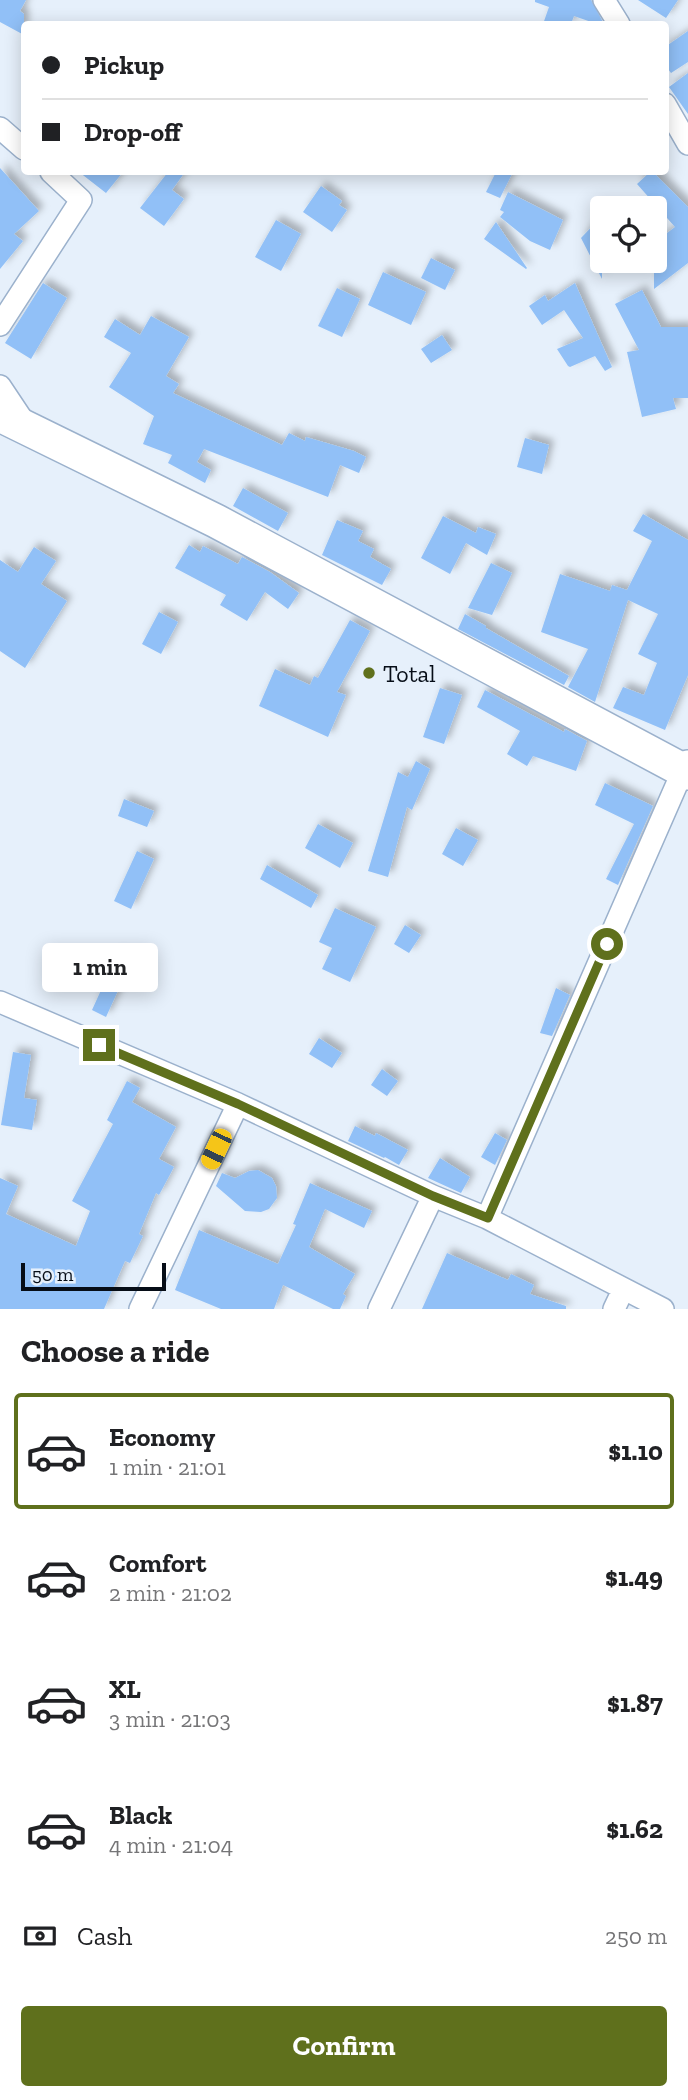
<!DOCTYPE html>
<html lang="en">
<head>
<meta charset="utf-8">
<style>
	body { margin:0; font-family:"Zilla Slab",serif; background:#f6f6f6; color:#202124; height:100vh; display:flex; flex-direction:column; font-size:26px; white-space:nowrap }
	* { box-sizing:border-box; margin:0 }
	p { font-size:23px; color:#757577 }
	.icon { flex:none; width:38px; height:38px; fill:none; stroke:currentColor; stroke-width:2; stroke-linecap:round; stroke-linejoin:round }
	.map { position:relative; height:1309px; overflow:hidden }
	.details { display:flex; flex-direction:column; background:#fff; flex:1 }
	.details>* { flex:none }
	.banner { position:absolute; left:21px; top:21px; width:648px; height:154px; border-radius:7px; box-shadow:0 4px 18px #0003; display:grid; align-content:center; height:154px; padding:0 21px; background:#fff }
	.buttons { position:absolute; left:590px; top:196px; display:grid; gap:14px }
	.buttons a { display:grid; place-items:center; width:77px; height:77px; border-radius:7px; background:#fff; box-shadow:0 4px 18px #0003; font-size:35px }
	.scale { position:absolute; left:21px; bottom:18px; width:145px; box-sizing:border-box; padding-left:7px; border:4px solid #060d17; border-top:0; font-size:19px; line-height:24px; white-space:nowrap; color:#060d17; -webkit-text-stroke:5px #e6f0fb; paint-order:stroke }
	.end { position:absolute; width:32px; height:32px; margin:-16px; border:9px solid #5f701c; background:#fff; box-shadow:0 0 0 4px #fff }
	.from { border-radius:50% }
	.bubble { position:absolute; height:49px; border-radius:7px; background:#fff; box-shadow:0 4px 18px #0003; font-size:23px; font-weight:800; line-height:49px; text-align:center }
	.car { position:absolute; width:21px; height:42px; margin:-21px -10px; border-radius:9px; box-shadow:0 0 5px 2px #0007; background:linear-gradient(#f5c518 24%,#345 0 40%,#f5c518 0 76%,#345 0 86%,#f5c518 0) }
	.banner b { display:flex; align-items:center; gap:24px; height:66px; font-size:26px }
	.banner b+b { border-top:2px solid #e0e0e0 }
	.banner i { width:18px; height:18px; background:#202124 }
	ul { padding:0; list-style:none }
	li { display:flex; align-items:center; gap:21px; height:116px; margin:0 14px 10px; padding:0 7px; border:4px solid transparent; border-radius:7px }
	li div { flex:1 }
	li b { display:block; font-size:26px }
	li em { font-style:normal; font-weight:800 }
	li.active { border-color:#5f701c }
	li>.icon { width:63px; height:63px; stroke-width:1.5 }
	h2 { padding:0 21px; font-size:32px; line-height:84px }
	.pay { display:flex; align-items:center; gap:18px; height:77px; padding:0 21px; font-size:26px }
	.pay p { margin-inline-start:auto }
	.primary-button { display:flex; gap:14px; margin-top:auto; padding:14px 21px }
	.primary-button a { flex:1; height:80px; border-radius:7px; background:#5f701c; color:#fff; font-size:28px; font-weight:800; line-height:80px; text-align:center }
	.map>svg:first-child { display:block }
	.building { fill:#91c0f7; filter:url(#shadow) }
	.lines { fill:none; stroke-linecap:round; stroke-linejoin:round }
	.street-casing { stroke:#9bb1cc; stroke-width:24 }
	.primary-casing { stroke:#9bb1cc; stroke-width:36 }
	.street { stroke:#fff; stroke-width:21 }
	.primary { stroke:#fff; stroke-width:33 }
	.route { stroke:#5f701c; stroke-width:9 }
	.poi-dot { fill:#5f701c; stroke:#e6f0fb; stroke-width:2.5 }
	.labels { text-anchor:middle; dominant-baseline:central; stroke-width:5; stroke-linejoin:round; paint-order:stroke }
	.poi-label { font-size:24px; fill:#060d17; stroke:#e6f0fb; text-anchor:start }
</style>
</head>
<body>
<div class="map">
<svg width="688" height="1309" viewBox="0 0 688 1309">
	<defs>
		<filter id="shadow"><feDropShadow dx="5" dy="-5" stdDeviation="3.5" flood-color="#0004"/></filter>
	</defs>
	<rect width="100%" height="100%" fill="#e6f0fb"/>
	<!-- building -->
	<path class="building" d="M0,0H26L20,11L24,14V35L0,22Z
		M535,0H591L604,24H597L574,16L571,24H543L549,7L535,2Z
		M638,0H678L666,18Z
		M688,31V62L671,73L665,65V47Z
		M688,73V114L669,87Z
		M0,168L39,211L14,234L23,241L0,269Z
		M79,172H123L106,193Z
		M168,172H185L172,190L184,199L164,226L140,208Z
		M496,172H513L500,198L486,192Z
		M650,172H653L688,207V263L654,289V243L675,227L637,184Z
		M321,186L342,201L339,205L347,210L332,232L303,212Z
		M508,192L563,220L550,250L530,241L500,217L504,212L500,210Z
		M602,216V279L581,238Z
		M276,220L301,234L281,271L255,257Z
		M496,222L527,268L526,269L484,239Z
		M431,258L455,270L445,290L421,278Z
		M383,272L426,292L411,325L368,305Z
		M43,283L67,298L31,359L5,343Z
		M575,283L612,367L605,371L595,356L570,367L568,366L557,349L583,338L564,310L542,325L529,306L545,295L548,301Z
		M337,288L360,299L342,337L318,326Z
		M642,290L661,327H688V398H673L676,409L642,417L627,352L639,350L615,304Z
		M151,316L189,337L166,376L179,384L173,393L282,445L289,433L305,441L306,437L354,451L366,457L359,473L340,465L328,497L204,449L197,462L211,470L205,483L168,463L172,455L143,444L154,416L109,387L131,353L104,337L115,319L140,335Z
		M442,335L452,350L431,363L421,349Z
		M525,438L549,445L542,474L517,467Z
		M243,488L288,513L278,531L233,506Z
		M643,514L688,540V675L665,730L613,708L623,687L644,695L657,663L638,654L658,614L628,600L595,702L568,687L588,649L541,632L560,574L610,591L612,585L627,590L652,541L633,531Z
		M443,516L476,533L478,527L496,534L487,555L466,543L450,574L421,558Z
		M337,520L363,531L358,541L374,549L370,557L391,569L382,585L322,555Z
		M189,545L200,552L203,546L238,564L242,557L270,572L299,593L288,609L265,592L247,621L220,605L226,595L175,568Z
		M34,547L56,561L41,584L67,601L25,668L0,651V560L18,572Z
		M491,563L512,573L492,615L468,608Z
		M159,612L178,622L161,654L142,644Z
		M465,614L486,626V628L569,676L564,685L458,629Z
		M350,620L370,631L337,692L346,695L328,737L259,706L275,669L310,685L314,676L318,678Z
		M440,688L462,695L444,744L423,737Z
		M485,690L564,732L565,729L587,741L576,771L533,756L527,766L507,754L520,731L477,707Z
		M416,761L430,769L412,810L407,807L388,877L368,871L398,772L408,777Z
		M605,783L653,806L618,885L606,879L634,824L595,805Z
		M124,799L154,811L147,827L118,816Z
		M318,824L353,843L340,868L305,848Z
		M456,828L478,840L463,866L442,854Z
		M137,851L154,859L131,909L114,901Z
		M267,865L318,895L311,908L260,879Z
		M335,908L376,927L350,982L322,969L332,948L319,942Z
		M405,925L421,935L409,953L394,944Z
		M118,953L132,960L106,1017L92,1010Z
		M556,988L570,995L552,1036L540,1033Z
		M319,1038L342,1053L332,1068L309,1054Z
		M13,1052L31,1055L24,1098L37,1100L32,1130L1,1125Z
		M382,1069L398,1081L387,1096L371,1085Z
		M127,1081L140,1088L132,1102L176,1127L159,1159L174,1167L159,1195L156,1193L139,1234L143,1236L130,1263L125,1261L104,1309H0V1178L18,1186L6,1214L76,1246L90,1211L72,1201L113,1124L107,1120Z
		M355,1126L375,1136L376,1133L408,1150L399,1165L385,1157L384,1158L348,1141Z
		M495,1133L507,1140L495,1165L481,1157Z
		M440,1158L470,1177L461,1193L428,1178Z
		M258,1170L272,1178L276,1186L277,1198L269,1209L261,1212L245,1211L216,1186L222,1173L235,1178L249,1171Z
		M310,1183L372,1211L364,1228L325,1209L309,1247L355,1274L343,1294L346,1296L340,1309H333L283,1285L274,1309H221L175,1290L199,1230L278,1264L296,1225L293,1224Z
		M447,1253L508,1280L511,1274L534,1285L530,1294L566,1306V1309H422Z"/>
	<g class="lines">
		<!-- street casing -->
		<g class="street-casing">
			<path id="street" d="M604,0L619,24
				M665,104L688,144
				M0,128L24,149
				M0,325L81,200L51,172
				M0,386L26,425
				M0,1002L238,1104L433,1196L487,1218L663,1309
				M487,1218L687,761
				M140,1309L238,1104
				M379,1309L433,1196
				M614,1309L623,1290"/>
		</g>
		<!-- primary casing -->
		<g class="primary-casing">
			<path id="primary" d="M0,415L216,521L688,773"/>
		</g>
		<!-- street -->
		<use href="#street" class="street"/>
		<!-- primary -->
		<use href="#primary" class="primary"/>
	</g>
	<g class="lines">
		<!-- route -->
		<path class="route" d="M99,1045L238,1104L433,1196L488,1218L607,944"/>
	</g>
	<!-- markers -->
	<circle class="poi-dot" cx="369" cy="673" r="7"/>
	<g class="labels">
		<!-- poi labels -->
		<g class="poi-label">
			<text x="383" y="673">Total</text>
		</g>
	</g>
</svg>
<div class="buttons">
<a><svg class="icon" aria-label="locate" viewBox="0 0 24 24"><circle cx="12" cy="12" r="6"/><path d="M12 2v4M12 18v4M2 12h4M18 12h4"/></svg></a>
</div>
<div class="scale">50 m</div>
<i class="end from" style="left:607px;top:944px"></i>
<i class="end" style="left:99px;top:1045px"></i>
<div class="bubble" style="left:42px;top:943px;width:116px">1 min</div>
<i class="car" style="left:216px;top:1149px;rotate:205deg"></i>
<div class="banner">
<b><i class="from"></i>Pickup</b>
<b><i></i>Drop-off</b>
</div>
</div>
<section class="details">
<h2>Choose a ride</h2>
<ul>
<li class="active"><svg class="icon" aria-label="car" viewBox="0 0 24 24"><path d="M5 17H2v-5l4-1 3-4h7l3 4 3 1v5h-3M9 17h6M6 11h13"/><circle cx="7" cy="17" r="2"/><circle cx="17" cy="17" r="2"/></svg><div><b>Economy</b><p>1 min · 21:01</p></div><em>$1.10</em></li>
<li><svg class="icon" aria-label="car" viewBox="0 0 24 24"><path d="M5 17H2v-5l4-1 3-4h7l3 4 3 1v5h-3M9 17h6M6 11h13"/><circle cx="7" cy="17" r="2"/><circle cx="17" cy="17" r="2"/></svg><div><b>Comfort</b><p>2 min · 21:02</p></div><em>$1.49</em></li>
<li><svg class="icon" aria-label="car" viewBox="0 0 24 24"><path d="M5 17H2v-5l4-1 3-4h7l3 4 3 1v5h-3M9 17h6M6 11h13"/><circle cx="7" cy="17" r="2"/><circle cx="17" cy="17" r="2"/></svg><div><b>XL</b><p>3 min · 21:03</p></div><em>$1.87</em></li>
<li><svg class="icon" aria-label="car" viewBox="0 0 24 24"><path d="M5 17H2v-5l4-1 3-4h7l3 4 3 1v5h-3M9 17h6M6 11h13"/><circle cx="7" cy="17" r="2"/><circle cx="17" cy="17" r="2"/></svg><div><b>Black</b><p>4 min · 21:04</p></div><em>$1.62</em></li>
</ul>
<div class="pay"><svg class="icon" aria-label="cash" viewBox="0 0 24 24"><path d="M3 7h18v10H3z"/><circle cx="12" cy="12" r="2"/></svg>Cash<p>250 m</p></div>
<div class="primary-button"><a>Confirm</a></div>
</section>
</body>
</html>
